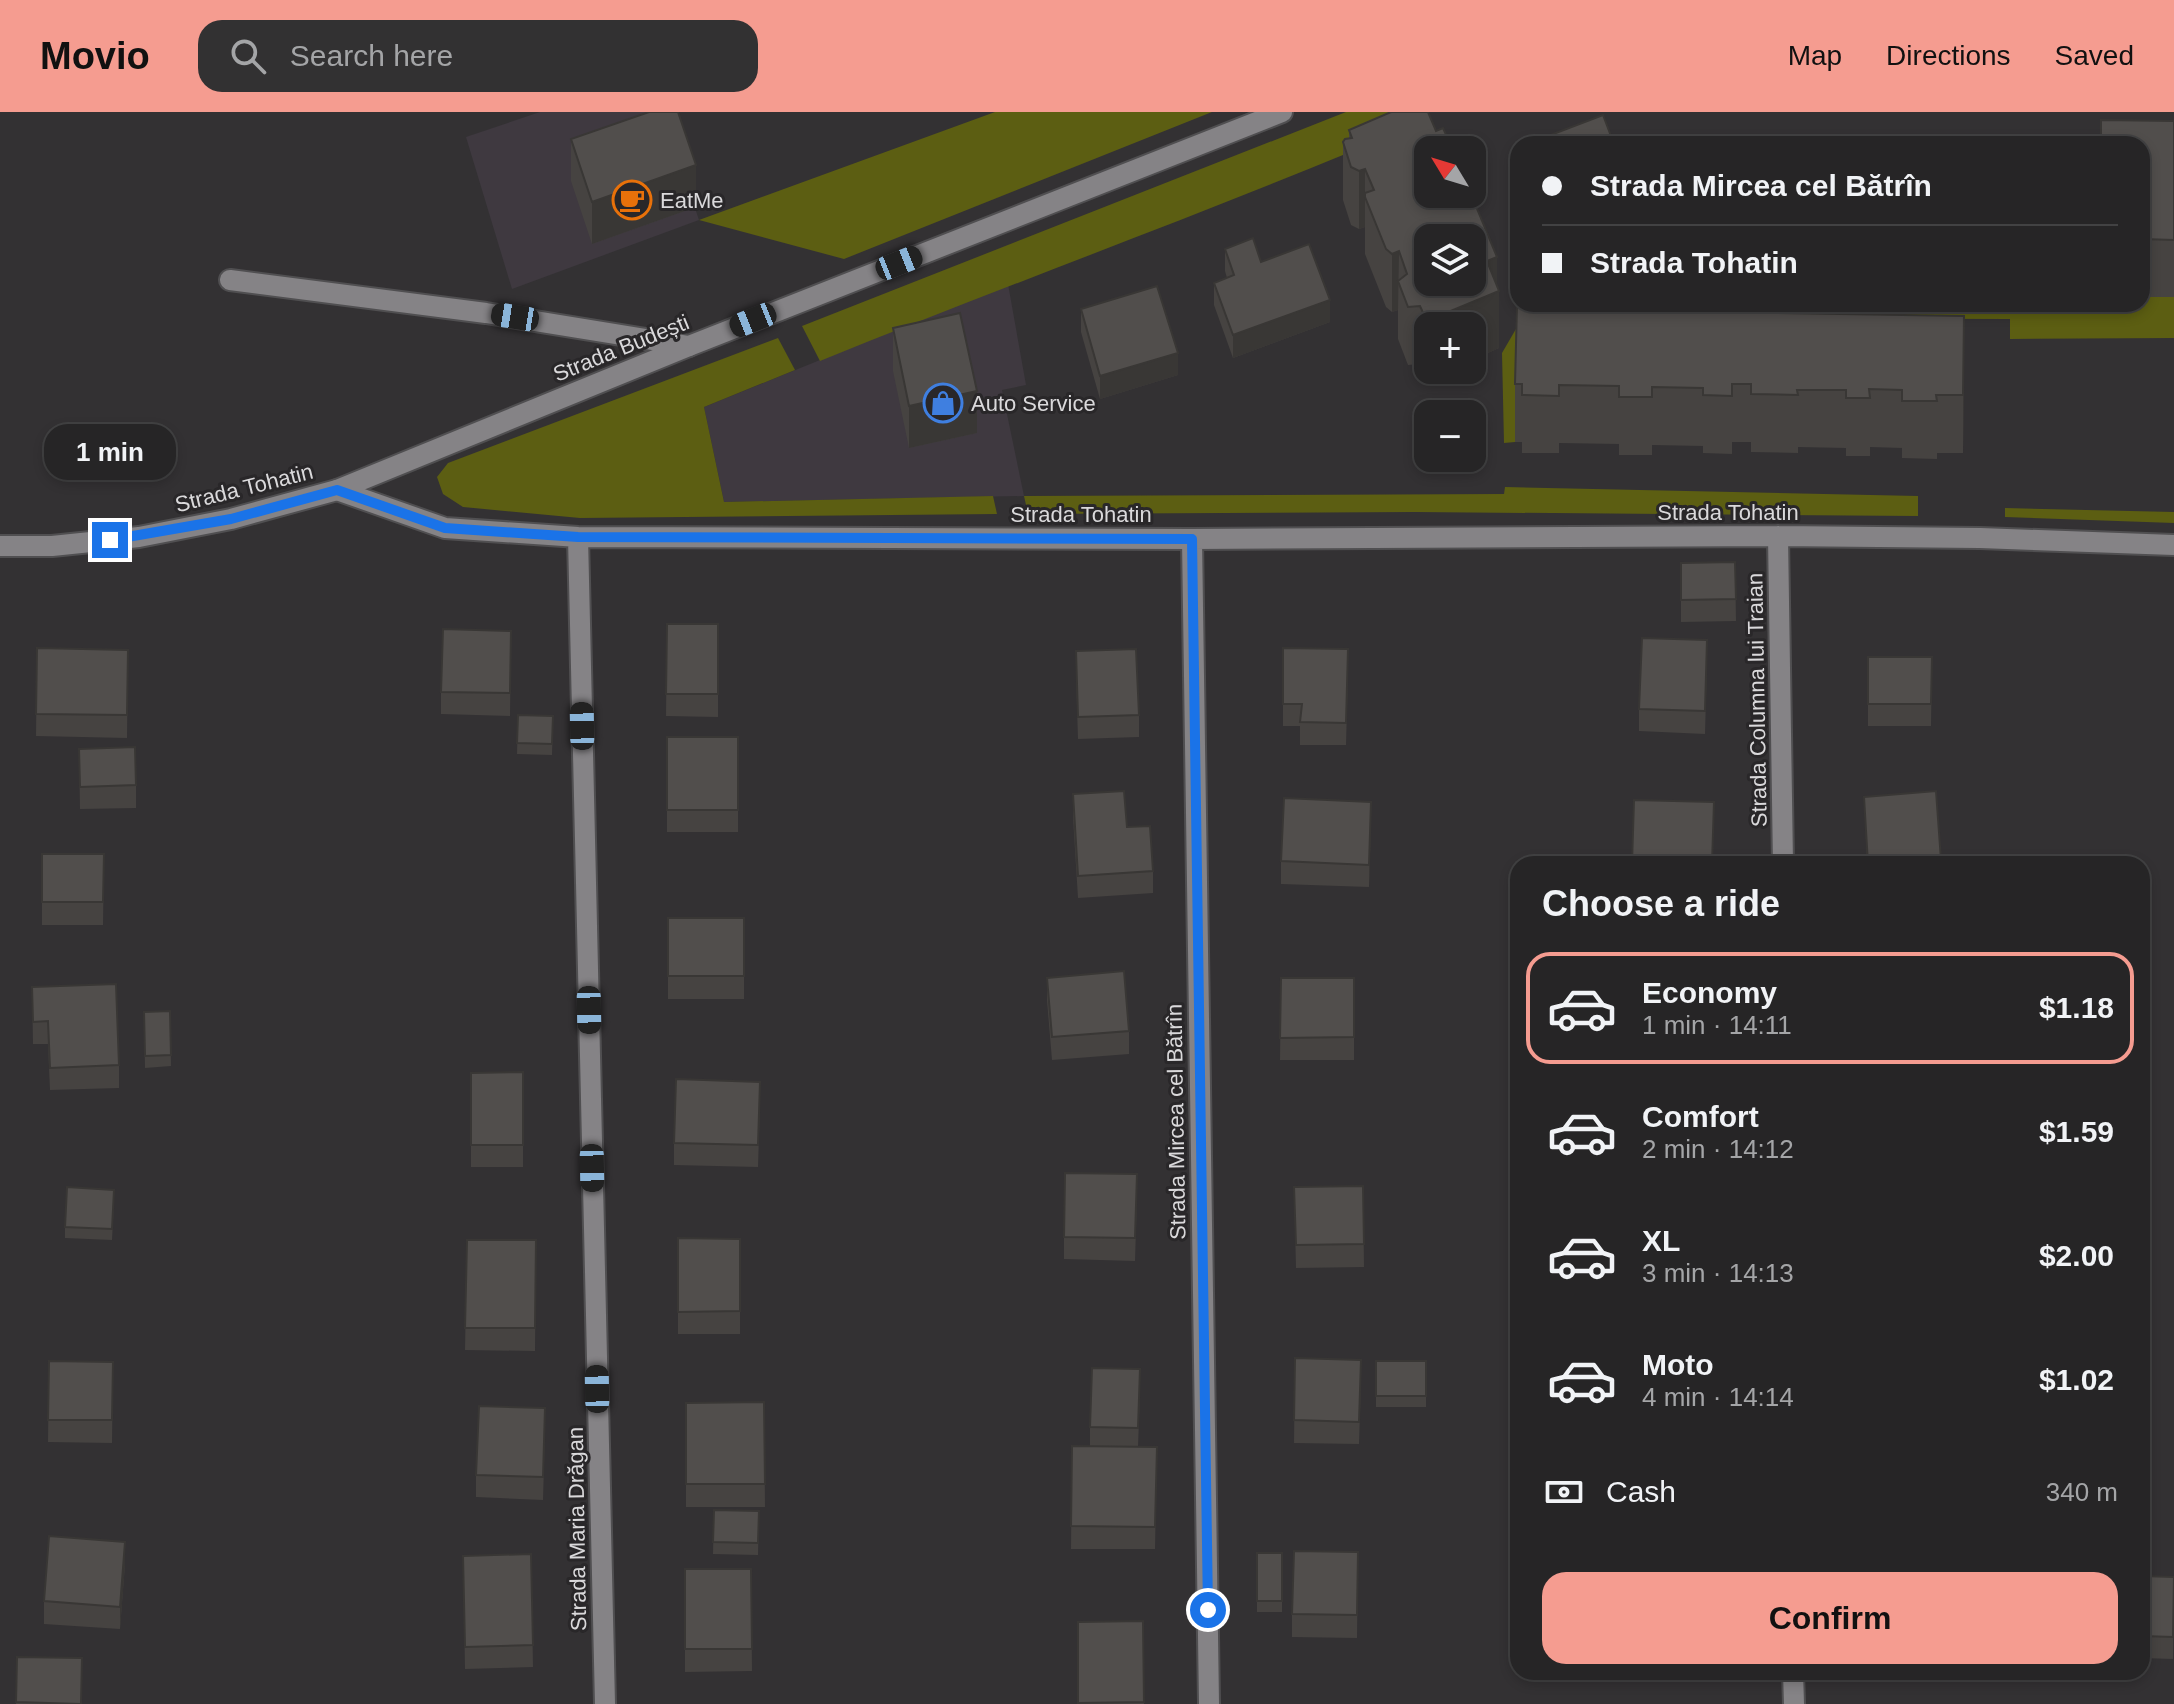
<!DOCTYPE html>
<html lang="en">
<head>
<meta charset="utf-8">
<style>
	body { margin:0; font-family:Helvetica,sans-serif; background:#323132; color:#f1f3f6; height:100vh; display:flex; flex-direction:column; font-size:30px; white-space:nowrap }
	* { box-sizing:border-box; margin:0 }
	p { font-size:26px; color:#a4a5a7 }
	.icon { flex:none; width:44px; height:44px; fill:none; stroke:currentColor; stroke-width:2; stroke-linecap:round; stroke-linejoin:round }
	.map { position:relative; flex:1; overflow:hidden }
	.panel { position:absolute; left:1510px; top:744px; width:640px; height:824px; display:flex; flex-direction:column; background:#262526; border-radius:24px; box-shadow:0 4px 12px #0003,0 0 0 2px #424243 }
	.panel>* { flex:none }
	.banner { position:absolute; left:1510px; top:24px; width:640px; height:176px; border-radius:24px; box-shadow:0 4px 12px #0003,0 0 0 2px #424243; display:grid; align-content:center; height:176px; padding:0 32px; background:#262526 }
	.needle { width:52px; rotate:308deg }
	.tools { position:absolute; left:1414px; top:24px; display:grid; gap:16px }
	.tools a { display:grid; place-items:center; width:72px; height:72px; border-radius:16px; background:#262526; box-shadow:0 4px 12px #0003,0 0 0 2px #424243; font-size:40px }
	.end { position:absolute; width:36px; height:36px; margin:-18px; border:10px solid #1a73e8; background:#fff; box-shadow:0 0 0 4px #fff }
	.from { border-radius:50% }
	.bubble { position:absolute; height:56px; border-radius:24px; background:#262526; box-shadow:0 4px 12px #0003,0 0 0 2px #424243; font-size:26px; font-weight:600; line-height:56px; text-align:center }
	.car { position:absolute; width:24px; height:48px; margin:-24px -12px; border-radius:10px; box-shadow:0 0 6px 2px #0007; background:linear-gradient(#222 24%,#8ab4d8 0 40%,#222 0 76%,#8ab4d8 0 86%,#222 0) }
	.banner b { display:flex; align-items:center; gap:28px; height:76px; font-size:30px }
	.banner b+b { border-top:2px solid #424243 }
	.banner i { width:20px; height:20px; background:#f1f3f6 }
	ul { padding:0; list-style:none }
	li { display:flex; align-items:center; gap:24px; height:112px; margin:0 16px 12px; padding:0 16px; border:4px solid transparent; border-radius:24px }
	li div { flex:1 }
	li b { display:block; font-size:30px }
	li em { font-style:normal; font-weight:600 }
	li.on { border-color:#f59c90 }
	li>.icon { width:72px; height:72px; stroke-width:1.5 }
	h2 { padding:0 32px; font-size:36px; line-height:96px }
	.pay { display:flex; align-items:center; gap:20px; height:88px; padding:0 32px; font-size:30px }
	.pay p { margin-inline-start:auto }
	.primary-button { display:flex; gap:16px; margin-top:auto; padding:16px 32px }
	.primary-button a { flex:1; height:92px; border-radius:24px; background:#f59c90; color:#111; font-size:32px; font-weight:600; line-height:92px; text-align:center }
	header { display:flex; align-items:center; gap:48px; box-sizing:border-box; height:112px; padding:0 40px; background:#f59c90; color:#111 }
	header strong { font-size:38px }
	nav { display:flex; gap:44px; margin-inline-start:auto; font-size:28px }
	.search { width:560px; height:72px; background:#323132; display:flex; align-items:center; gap:20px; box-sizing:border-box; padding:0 28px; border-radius:24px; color:#a4a5a7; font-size:30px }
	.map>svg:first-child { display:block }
	.built { fill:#3f3940 }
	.green { fill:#5c5e12 }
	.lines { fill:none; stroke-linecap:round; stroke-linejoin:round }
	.service-casing { stroke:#504f51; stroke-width:24 }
	.minor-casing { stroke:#504f51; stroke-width:24 }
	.tertiary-casing { stroke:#504f51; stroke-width:24 }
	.service { stroke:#858386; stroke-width:20 }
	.minor { stroke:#858386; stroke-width:20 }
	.tertiary { stroke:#858386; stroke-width:20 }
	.wall { fill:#464341 }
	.shaded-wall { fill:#393735 }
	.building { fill:#514e4c; stroke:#393735; stroke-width:2; fill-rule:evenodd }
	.route { stroke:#1a73e8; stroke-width:10 }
	.labels { text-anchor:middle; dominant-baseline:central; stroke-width:6; stroke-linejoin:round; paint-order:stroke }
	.poi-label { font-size:22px; fill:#dad9db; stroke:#292729; text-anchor:start }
	.street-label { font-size:22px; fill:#dad9db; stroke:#292729 }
</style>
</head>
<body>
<header>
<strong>Movio</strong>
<div class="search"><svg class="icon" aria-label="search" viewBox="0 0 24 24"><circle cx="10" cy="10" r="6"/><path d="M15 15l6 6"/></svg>Search here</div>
<nav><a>Map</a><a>Directions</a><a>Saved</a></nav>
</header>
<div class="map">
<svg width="2174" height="1592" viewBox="0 0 2174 1592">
	<rect width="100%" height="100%" fill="#333133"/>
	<!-- built -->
	<path class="built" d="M540,0H663L699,108L512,177L466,25Z
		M1008,172L1026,273L1002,278L1024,384L724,390L704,295Z"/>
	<!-- green -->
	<path class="green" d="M995,0H1212L844,147L699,108Z
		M1346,0H1425L1429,7C1228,93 1022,167 820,249L802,214Z
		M2142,185H2174V226L2010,227V207L1671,206L1670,198L1702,199L1718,192H2142Z
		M1520,210L1515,330L1504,331L1502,241Z
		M778,226L795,258L704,295L724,390L993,384L997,402L580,406L463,395L443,382L437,365L448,351Z
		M1505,375L1918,384V404L1415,400L1028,402L1024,384L1504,382Z
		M2005,396L2174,400V411L2005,405Z"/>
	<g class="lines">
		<!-- service casing -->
		<g class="service-casing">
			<path id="service" d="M230,168L486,201L689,234"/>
		</g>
		<!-- minor casing -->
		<g class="minor-casing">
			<path id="minor" d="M337,378L445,416L578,425L1192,427L1778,424L1980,426L2174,433
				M1778,424L1783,752
				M578,425L605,1592
				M1192,427L1209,1592
				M1793,1560L1794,1592"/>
		</g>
		<!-- tertiary casing -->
		<g class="tertiary-casing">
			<path id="tertiary" d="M0,434H52L139,425L231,407L337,378L689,234L1282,0"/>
		</g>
		<!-- service -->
		<use href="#service" class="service"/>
		<!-- minor -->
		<use href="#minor" class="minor"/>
		<!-- tertiary -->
		<use href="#tertiary" class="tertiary"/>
	</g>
	<!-- wall -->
	<path class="wall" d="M2174,9V185H2142V32Z
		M1349,18L1497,173L1499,236L1472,248V214H1428V258H1447L1429,266L1425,263L1420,252L1408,253L1398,227V198L1392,200L1386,195L1365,142V115L1359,117L1351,113L1343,88V30L1349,26Z
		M571,27L696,95L592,132L571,69Z
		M1225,137L1261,150L1330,210L1233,246L1214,193V171L1227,166L1225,159Z
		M1562,196L1657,199L1964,262L1963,341H1937V347L1902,346V336L1870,335V344H1846V336L1798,335V341L1751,340V330H1732V342L1703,341V334L1652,333V343H1619V332L1559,331V341H1522V330H1515V272Z
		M1081,197L1178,263L1100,287L1081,220Z
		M893,216L977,321L909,336L893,259Z
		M1735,450L1736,509L1681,510V451Z
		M667,512H718V605L666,604Z
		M511,519L510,604L441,602V580Z
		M37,536L128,538L127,626L36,624Z
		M1283,536L1348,559L1346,633H1300V614H1283Z
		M1868,545H1932L1931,614H1868Z
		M1707,551L1705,622L1639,619V597Z
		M1076,562L1139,603V625L1078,627Z
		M518,603L553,604L552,643L517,642Z
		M667,625H738V720H667Z
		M79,637L136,673V696L80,697Z
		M1936,679L1941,752H1867L1864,685Z
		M1073,682L1127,715L1153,759V781L1078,786L1073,705Z
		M1371,712L1369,775L1281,772V749Z
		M42,742H104L103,813H42Z
		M668,806H744V887H668Z
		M1047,866L1129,919V942L1052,948L1047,888Z
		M1281,866H1354V948H1280Z
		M32,875L119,953V976L50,978L48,932H33Z
		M170,899L171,954L145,956L144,900Z
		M523,960V1055H471V961Z
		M760,992L758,1055L674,1053V1031Z
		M1363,1074L1364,1155L1296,1156L1294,1075Z
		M1137,1085L1135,1149L1064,1147V1125Z
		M114,1089L112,1128L65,1126V1115Z
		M678,1126L740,1127V1222H678Z
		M467,1128H536L535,1239L465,1238Z
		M1295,1246L1361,1270L1359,1332L1294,1331Z
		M49,1249L113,1250L112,1331L48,1330Z
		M1376,1249H1426V1295H1376Z
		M1140,1280L1138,1335H1157L1155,1437H1071L1072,1334H1090V1315Z
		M764,1290L765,1395H686V1291Z
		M545,1318L543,1388L476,1385V1363Z
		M714,1398L759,1399L758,1443L713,1442Z
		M1358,1440L1357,1526L1292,1525V1502Z
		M1257,1441H1282V1500H1257Z
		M531,1442L533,1555L465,1557L463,1444Z
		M125,1452L120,1517L44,1512V1489Z
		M685,1457H751L752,1559L685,1560Z
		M2142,1464L2174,1465L2173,1547L2142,1546Z
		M1143,1509L1144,1592H1078V1510Z
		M17,1545L82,1592H16Z"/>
	<!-- shaded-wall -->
	<path class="shaded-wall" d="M696,53V95L592,132V90Z
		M1365,57V115L1359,117V59Z
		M1399,139L1398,198L1392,200V142Z
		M1497,145V180L1499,179V236L1472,248V214H1429V208L1487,149Z
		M1330,188V210L1233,246V223Z
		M1964,204V262L1963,341V283Z
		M1178,241V263L1100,287V264Z
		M1429,258H1447L1429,266Z
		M977,279V321L909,336V294Z
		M1371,690V712L1369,775V753Z
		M125,1430V1452L120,1517V1495Z"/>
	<!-- building -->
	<path class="building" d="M649,0H678L696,53L592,90L571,27Z
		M1391,0H1428L1436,19L1443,16L1453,38H1428V82H1471L1497,145L1487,149L1499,179L1429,208L1425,205L1420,194L1408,195L1398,169L1407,162L1399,139L1392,142L1386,137L1365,85V81L1374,78L1365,57L1359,59L1351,55L1343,30L1345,27L1352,26L1349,18ZM1428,126H1472V170H1428Z
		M1603,3L1614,32H1527Z
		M2101,8L2174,9V128L2142,127V32H2101Z
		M1253,126L1261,150L1309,132L1330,188L1233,223L1214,171L1234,163L1225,137Z
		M1157,174L1178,241L1100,264L1081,197Z
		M1526,192H1562V196L1624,197V192H1657V199L1964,204L1963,283H1936L1937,289H1902V278L1869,277L1870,286H1846V278H1797L1798,283L1751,282V272H1732V284L1703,283V276L1652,275V285H1619V274L1559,273V284L1522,283V272H1515L1517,193L1526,194Z
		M960,201L977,279L909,294L893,216Z
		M1735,450L1736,487L1681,488V451Z
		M667,512H718V582H666Z
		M443,517L511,519L510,581L441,580Z
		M1642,526L1707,528L1705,599L1639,597Z
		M37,536L128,538L127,603L36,602Z
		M1283,536L1348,537L1346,611L1300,610L1302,592H1283Z
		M1136,537L1139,603L1078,605L1076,539Z
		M1868,545H1932L1931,592H1868Z
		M518,603L553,604L552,632L517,631Z
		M667,625H738V698H667Z
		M135,635L136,673L80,675L79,637Z
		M1124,679L1127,715L1150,714L1153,759L1078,764L1073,682Z
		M1936,679L1941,748L1892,752H1868L1864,685Z
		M1284,686L1371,690L1369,753L1281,749Z
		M1634,688L1714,690L1712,752L1632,751Z
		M42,742H104L103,790H42Z
		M668,806H744V864H668Z
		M1124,859L1129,919L1052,925L1047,866Z
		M1281,866H1354V925L1280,926Z
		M116,872L119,953L50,956L48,909L33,910L32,875Z
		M170,899L171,943L145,944L144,900Z
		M523,960V1033H471V961Z
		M676,967L760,970L758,1033L674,1031Z
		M1065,1061L1137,1062L1135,1126L1064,1125Z
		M1363,1074L1364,1132L1296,1133L1294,1075Z
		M67,1075L114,1078L112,1117L65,1115Z
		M678,1126L740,1127V1199L678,1200Z
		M467,1128H536L535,1216H465Z
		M1295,1246L1361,1248L1359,1310L1294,1308Z
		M49,1249L113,1250L112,1308H48Z
		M1376,1249H1426V1284H1376Z
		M1092,1256L1140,1257L1138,1316L1090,1315Z
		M764,1290L765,1372H686V1291Z
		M479,1294L545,1296L543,1365L476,1363Z
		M1072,1334L1157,1335L1155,1415L1071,1414Z
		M714,1398L759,1399L758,1431L713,1430Z
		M49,1424L125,1430L120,1495L44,1489Z
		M1294,1439L1358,1440L1357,1503L1292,1502Z
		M1257,1441H1282V1489H1257Z
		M531,1442L533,1533L465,1535L463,1444Z
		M685,1457H751L752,1537H685Z
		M2142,1464L2174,1465L2173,1525L2142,1524Z
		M1143,1509L1144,1590L1078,1591V1510Z
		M17,1545L82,1546L81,1592L16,1590Z"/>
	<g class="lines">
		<!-- route -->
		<path class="route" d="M110,428L231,407L337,378L445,416L578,425L1192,427L1208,1498"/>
	</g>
	<!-- icons -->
	<defs>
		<g id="cafe-ring" transform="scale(2)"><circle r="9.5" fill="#292729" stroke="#e8710a" stroke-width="1.5"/><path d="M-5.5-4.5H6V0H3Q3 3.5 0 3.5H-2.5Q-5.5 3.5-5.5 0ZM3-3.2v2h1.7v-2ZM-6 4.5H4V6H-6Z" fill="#e8710a"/></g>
		<g id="shop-ring" transform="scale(2)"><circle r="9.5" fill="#292729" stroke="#3f7fe0" stroke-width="1.5"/><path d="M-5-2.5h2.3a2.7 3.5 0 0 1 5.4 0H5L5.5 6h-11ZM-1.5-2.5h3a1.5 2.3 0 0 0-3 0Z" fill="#3f7fe0"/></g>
	</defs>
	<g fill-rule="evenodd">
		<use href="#cafe-ring" x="632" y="88"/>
		<use href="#shop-ring" x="943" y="291"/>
	</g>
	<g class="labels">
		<!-- poi labels -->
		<g class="poi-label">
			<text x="660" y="88">EatMe</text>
			<text x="971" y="291">Auto Service</text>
		</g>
		<!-- street labels -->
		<g class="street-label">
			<text transform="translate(621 236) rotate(-22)">Strada Budești</text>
			<text transform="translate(244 376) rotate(-14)">Strada Tohatin</text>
			<text x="1728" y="400">Strada Tohatin</text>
			<text x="1081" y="402">Strada Tohatin</text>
			<text transform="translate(1757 588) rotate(-91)">Strada Columna lui Traian</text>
			<text transform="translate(1176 1010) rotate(-91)">Strada Mircea cel Bătrîn</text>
			<text transform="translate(577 1417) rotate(-91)">Strada Maria Drăgan</text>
		</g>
	</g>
</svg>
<div class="tools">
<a><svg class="needle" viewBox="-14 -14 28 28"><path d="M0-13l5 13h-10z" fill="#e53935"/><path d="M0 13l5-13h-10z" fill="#a4a5a7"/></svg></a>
<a><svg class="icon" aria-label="layers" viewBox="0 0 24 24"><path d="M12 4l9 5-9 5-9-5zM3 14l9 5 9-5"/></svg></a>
<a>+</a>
<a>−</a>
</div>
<i class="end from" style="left:1208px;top:1498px"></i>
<i class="end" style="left:110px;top:428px"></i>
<div class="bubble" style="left:44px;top:312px;width:132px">1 min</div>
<i class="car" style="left:899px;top:151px;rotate:68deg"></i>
<i class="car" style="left:515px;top:205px;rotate:279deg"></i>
<i class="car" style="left:753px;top:208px;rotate:248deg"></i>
<i class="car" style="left:582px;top:614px;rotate:359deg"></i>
<i class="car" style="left:589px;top:898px;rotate:179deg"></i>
<i class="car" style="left:592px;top:1056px;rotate:179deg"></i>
<i class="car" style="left:597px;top:1277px;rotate:359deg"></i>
<div class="banner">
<b><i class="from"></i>Strada Mircea cel Bătrîn</b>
<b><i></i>Strada Tohatin</b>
</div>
<section class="panel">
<h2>Choose a ride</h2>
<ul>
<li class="on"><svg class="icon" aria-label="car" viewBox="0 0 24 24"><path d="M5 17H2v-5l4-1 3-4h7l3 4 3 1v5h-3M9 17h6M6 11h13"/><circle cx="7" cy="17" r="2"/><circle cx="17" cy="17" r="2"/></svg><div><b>Economy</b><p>1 min · 14:11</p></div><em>$1.18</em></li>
<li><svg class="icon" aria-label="car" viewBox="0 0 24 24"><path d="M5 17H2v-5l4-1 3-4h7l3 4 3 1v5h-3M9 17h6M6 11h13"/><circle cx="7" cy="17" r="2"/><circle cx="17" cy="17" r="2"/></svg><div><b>Comfort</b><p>2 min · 14:12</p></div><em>$1.59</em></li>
<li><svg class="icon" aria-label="car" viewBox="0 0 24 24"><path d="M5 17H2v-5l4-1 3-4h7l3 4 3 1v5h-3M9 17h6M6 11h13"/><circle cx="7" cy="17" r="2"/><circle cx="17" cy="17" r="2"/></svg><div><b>XL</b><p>3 min · 14:13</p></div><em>$2.00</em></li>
<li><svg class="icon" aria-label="car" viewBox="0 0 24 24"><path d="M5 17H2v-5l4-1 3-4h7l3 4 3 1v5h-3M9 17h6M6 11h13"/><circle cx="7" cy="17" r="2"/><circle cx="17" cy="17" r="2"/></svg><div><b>Moto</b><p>4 min · 14:14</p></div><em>$1.02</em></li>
</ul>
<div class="pay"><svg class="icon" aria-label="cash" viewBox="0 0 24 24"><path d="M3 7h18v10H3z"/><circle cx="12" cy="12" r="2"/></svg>Cash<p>340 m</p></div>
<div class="primary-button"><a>Confirm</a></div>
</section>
</div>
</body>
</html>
